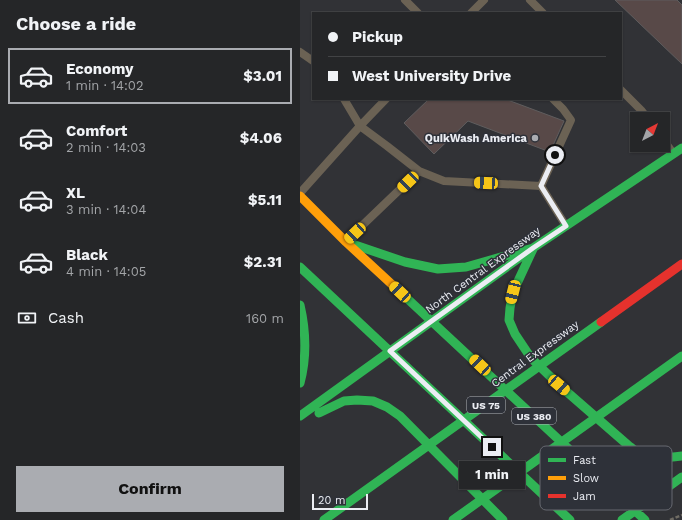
<!DOCTYPE html>
<html lang="en">
<head>
<meta charset="utf-8">
<style>
	body { margin:0; font-family:"Work Sans",sans-serif; background:#313234; color:#f1f3f6; height:100vh; display:flex; flex-direction:column; font-size:15px; white-space:nowrap }
	* { box-sizing:border-box; margin:0 }
	p { font-size:13px; color:#a3a5a8 }
	.icon { flex:none; width:22px; height:22px; fill:none; stroke:currentColor; stroke-width:2; stroke-linecap:round; stroke-linejoin:round }
	.map { position:relative; flex:1; overflow:hidden }
	.panel { display:flex; flex-direction:column; background:#252628; width:300px }
	.panel>* { flex:none }
	.guide { position:absolute; left:12px; top:12px; width:310px; height:88px; border-radius:0px; box-shadow:0 1px 3px #0004,0 0 0 1px #424345; display:grid; align-content:center; height:88px; padding:0 16px; background:#252628 }
	.needle { width:26px; rotate:42deg }
	.tools { position:absolute; left:330px; top:112px; display:grid; gap:8px }
	.tools a { display:grid; place-items:center; width:40px; height:40px; border-radius:0px; background:#252628; box-shadow:0 1px 3px #0004,0 0 0 1px #424345; font-size:20px }
	.scale { position:absolute; left:12px; bottom:10px; width:56px; box-sizing:border-box; padding-left:4px; border:2px solid #ebedf3; border-top:0; font-size:11px; line-height:14px; white-space:nowrap; color:#ebedf3; -webkit-text-stroke:3px #2e3139; paint-order:stroke }
	.end { position:absolute; width:18px; height:18px; margin:-9px; border:5px solid #ebedf3; background:#111; box-shadow:0 0 0 2px #111 }
	.from { border-radius:50% }
	.bubble { position:absolute; height:28px; border-radius:0px; background:#252628; box-shadow:0 1px 3px #0004,0 0 0 1px #424345; font-size:13px; font-weight:700; line-height:28px; text-align:center }
	.car { position:absolute; width:12px; height:24px; margin:-12px -6px; border-radius:5px; box-shadow:0 0 3px 1px #0007; background:linear-gradient(#f5c518 24%,#345 0 40%,#f5c518 0 76%,#345 0 86%,#f5c518 0) }
	.guide b { display:flex; align-items:center; gap:14px; height:38px; font-size:15px }
	.guide b+b { border-top:1px solid #424345 }
	.guide i { width:10px; height:10px; background:#f1f3f6 }
	ul { padding:0; list-style:none }
	li { display:flex; align-items:center; gap:12px; height:56px; margin:0 8px 6px; padding:0 8px; border:2px solid transparent; border-radius:0px }
	li div { flex:1 }
	li b { display:block; font-size:15px }
	li em { font-style:normal; font-weight:700 }
	li.on { border-color:#aaacb1 }
	li>.icon { width:36px; height:36px; stroke-width:1.5 }
	h2 { padding:0 16px; font-size:18px; line-height:48px }
	.pay { display:flex; align-items:center; gap:10px; height:44px; padding:0 16px; font-size:15px }
	.pay p { margin-inline-start:auto }
	.action { display:flex; gap:8px; margin-top:auto; padding:8px 16px }
	.action a { flex:1; height:46px; border-radius:0px; background:#aaacb1; color:#111; font-size:16px; font-weight:700; line-height:46px; text-align:center }
	main { display:flex; flex:1; min-height:0 }
	.map>svg:first-child { display:block }
	.building { fill:#584948; stroke:#5f5d5e }
	.lines { fill:none; stroke-linecap:round; stroke-linejoin:round }
	.path { stroke:#706c64; stroke-width:2.5; stroke-dasharray:4 2; stroke-linecap:butt }
	.lane { stroke:#6b6254; stroke-width:8 }
	.fast { stroke:#30b455; stroke-width:9 }
	.slow { stroke:#ff9f0a; stroke-width:9 }
	.jam { stroke:#e5322d; stroke-width:9 }
	.route { stroke:#ebedf3; stroke-width:5 }
	.poi-dot { fill:#aaacb1; stroke:#2e3139; stroke-width:1.5 }
	.labels { text-anchor:middle; dominant-baseline:central; stroke-width:3; stroke-linejoin:round; paint-order:stroke }
	.shield { fill:#2e3139; stroke:#b2b5bb; stroke-width:1 }
	.shield-label { font-size:10px; font-weight:bold; fill:#ebedf3 }
	.poi-label { font-size:11px; font-weight:bold; fill:#ebedf3; stroke:#2e3139; text-anchor:end }
	.street-label { font-size:11px; fill:#ebedf3; stroke:#2e3139 }
	.key { fill:#2e3139; stroke:#676971; stroke-width:1 }
	.key-label { font-size:11px; fill:#ebedf3 }
</style>
</head>
<body>
<main>
<section class="panel">
<h2>Choose a ride</h2>
<ul>
<li class="on"><svg class="icon" aria-label="car" viewBox="0 0 24 24"><path d="M5 17H2v-5l4-1 3-4h7l3 4 3 1v5h-3M9 17h6M6 11h13"/><circle cx="7" cy="17" r="2"/><circle cx="17" cy="17" r="2"/></svg><div><b>Economy</b><p>1 min · 14:02</p></div><em>$3.01</em></li>
<li><svg class="icon" aria-label="car" viewBox="0 0 24 24"><path d="M5 17H2v-5l4-1 3-4h7l3 4 3 1v5h-3M9 17h6M6 11h13"/><circle cx="7" cy="17" r="2"/><circle cx="17" cy="17" r="2"/></svg><div><b>Comfort</b><p>2 min · 14:03</p></div><em>$4.06</em></li>
<li><svg class="icon" aria-label="car" viewBox="0 0 24 24"><path d="M5 17H2v-5l4-1 3-4h7l3 4 3 1v5h-3M9 17h6M6 11h13"/><circle cx="7" cy="17" r="2"/><circle cx="17" cy="17" r="2"/></svg><div><b>XL</b><p>3 min · 14:04</p></div><em>$5.11</em></li>
<li><svg class="icon" aria-label="car" viewBox="0 0 24 24"><path d="M5 17H2v-5l4-1 3-4h7l3 4 3 1v5h-3M9 17h6M6 11h13"/><circle cx="7" cy="17" r="2"/><circle cx="17" cy="17" r="2"/></svg><div><b>Black</b><p>4 min · 14:05</p></div><em>$2.31</em></li>
</ul>
<div class="pay"><svg class="icon" aria-label="cash" viewBox="0 0 24 24"><path d="M3 7h18v10H3z"/><circle cx="12" cy="12" r="2"/></svg>Cash<p>160 m</p></div>
<div class="action"><a>Confirm</a></div>
</section>
<div class="map">
<svg width="382" height="520" viewBox="0 0 382 520">
	<rect width="100%" height="100%" fill="#313236"/>
	<!-- building -->
	<path class="building" d="M315,0H377L382,5V64Z
		M129,99H205L264,121L250,152L168,121L134,154L104,123Z"/>
	<g class="lines">
		<!-- path -->
		<path class="path" d="M370,520L382,515"/>
		<!-- lane -->
		<path class="lane" d="M105,0L118,13
			M230,0L243,13
			M171,13L184,0
			M0,52L13,61
			M321,90L341,110L348,119
			M44,99L60,126L87,146L119,171L46,241
			M253,99L263,109L271,120L241,186L266,226
			M363,139L373,153
			M119,171L144,181L241,186
			M0,193L60,126L86,99"/>
		<!-- fast -->
		<path class="fast" d="M55,245L105,262L138,269L166,267L233,248
			M233,249L213,292L210,308L209,320L215,334L231,358L259,385L329,446C332,448 334,450 337,452C351,460 367,458 382,456
			M0,267L270,520
			M98,290L345,520
			M0,305C6,331 7,357 0,383
			M19,413L44,401L57,400L73,401L87,407L100,416L203,520
			M0,416L233,248L382,148
			M24,520L301,322
			M153,520L382,356
			M322,520L382,477"/>
		<!-- slow -->
		<path class="slow" d="M0,196L46,242L98,290"/>
		<!-- jam -->
		<path class="jam" d="M301,322L382,264"/>
	</g>
	<g class="lines">
		<!-- route -->
		<path class="route" d="M192,447L90,351L233,248L266,226L241,186L255,155"/>
	</g>
	<!-- markers -->
	<circle class="poi-dot" cx="235" cy="138" r="4"/>
	<g class="labels">
		<!-- shield labels -->
		<g class="shield">
			<rect x="167" y="397" width="38" height="16" rx="3"/>
			<rect x="212" y="408" width="44" height="16" rx="3"/>
		</g>
		<g class="shield-label">
			<text x="186" y="405">US 75</text>
			<text x="234" y="416">US 380</text>
		</g>
		<!-- poi labels -->
		<g class="poi-label">
			<text x="227" y="138">QuikWash America</text>
		</g>
		<!-- street labels -->
		<g class="street-label">
			<text transform="translate(183 270) rotate(-36)">North Central Expressway</text>
			<text transform="translate(235 354) rotate(-36)">Central Expressway</text>
		</g>
	</g>
	<!-- legend -->
	<rect x="240" y="446" width="132" height="64" rx="6" class="key"/>
	<rect x="248" y="458" width="18" height="4" fill="#30b455"/>
	<rect x="248" y="476" width="18" height="4" fill="#ff9f0a"/>
	<rect x="248" y="494" width="18" height="4" fill="#e5322d"/>
	<g class="key-label">
		<text x="273" y="464">Fast</text>
		<text x="273" y="482">Slow</text>
		<text x="273" y="500">Jam</text>
	</g>
</svg>
<div class="tools">
<a><svg class="needle" viewBox="-14 -14 28 28"><path d="M0-13l5 13h-10z" fill="#e53935"/><path d="M0 13l5-13h-10z" fill="#a3a5a8"/></svg></a>
</div>
<div class="scale">20 m</div>
<i class="end from" style="left:255px;top:155px"></i>
<i class="end" style="left:192px;top:447px"></i>
<div class="bubble" style="left:159px;top:461px;width:66px">1 min</div>
<i class="car" style="left:108px;top:182px;rotate:226deg"></i>
<i class="car" style="left:186px;top:183px;rotate:273deg"></i>
<i class="car" style="left:55px;top:233px;rotate:227deg"></i>
<i class="car" style="left:100px;top:292px;rotate:313deg"></i>
<i class="car" style="left:213px;top:292px;rotate:194deg"></i>
<i class="car" style="left:180px;top:365px;rotate:313deg"></i>
<i class="car" style="left:259px;top:385px;rotate:131deg"></i>
<div class="guide">
<b><i class="from"></i>Pickup</b>
<b><i></i>West University Drive</b>
</div>
</div>
</main>
</body>
</html>
